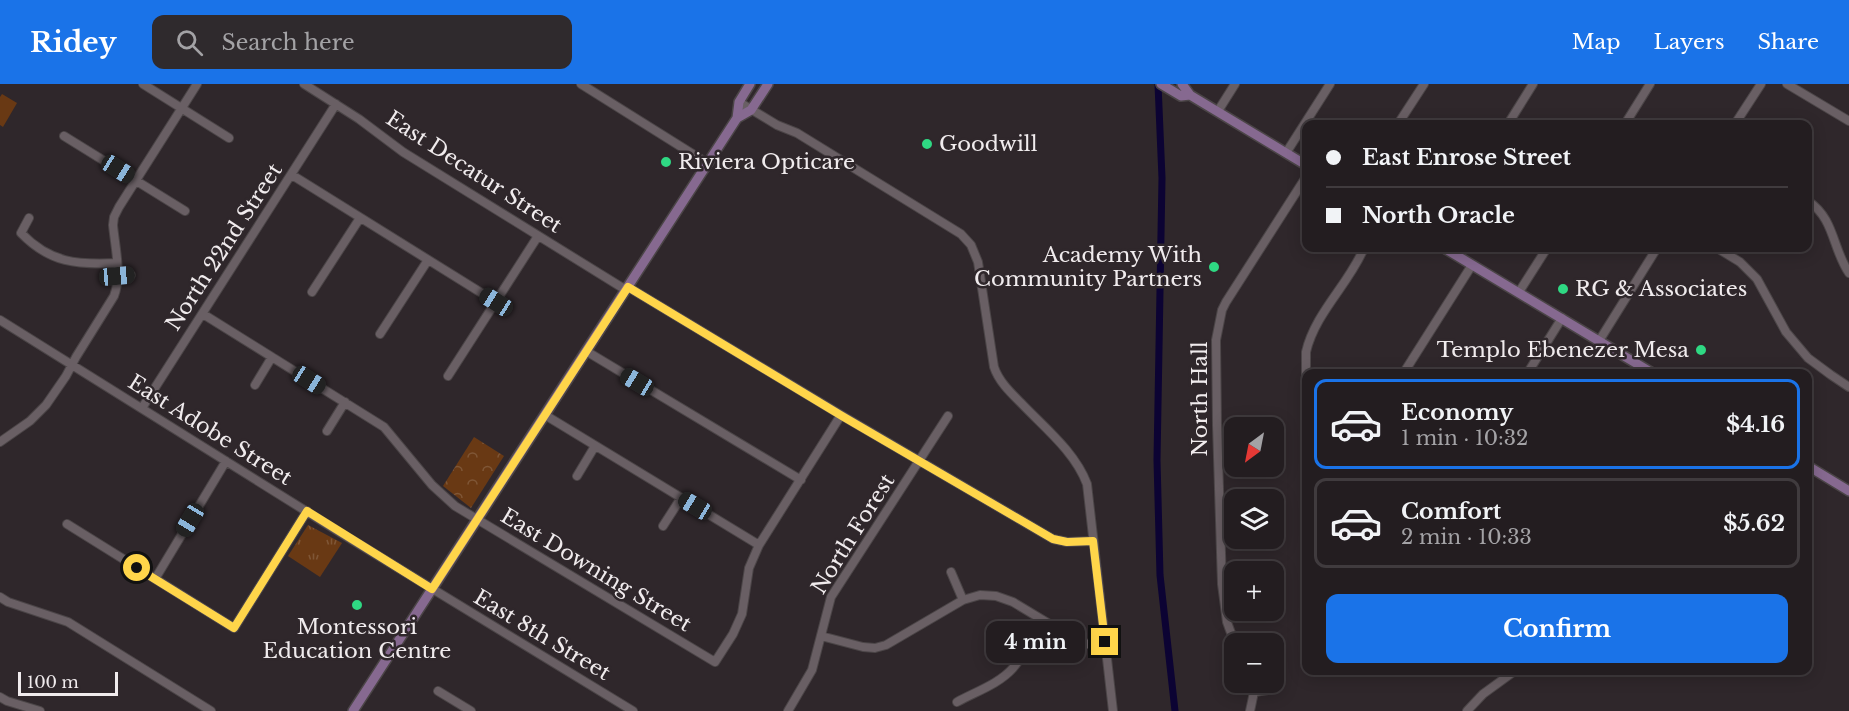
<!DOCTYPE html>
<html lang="en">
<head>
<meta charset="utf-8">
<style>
	body { margin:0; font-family:"Libre Baskerville",serif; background:#2f2a2d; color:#f1f3f6; height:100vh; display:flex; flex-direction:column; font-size:22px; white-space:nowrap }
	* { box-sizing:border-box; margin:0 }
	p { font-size:20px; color:#a3a2a5 }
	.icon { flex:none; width:33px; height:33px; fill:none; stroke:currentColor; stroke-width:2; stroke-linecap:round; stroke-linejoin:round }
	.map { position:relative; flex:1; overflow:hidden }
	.details { position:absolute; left:1302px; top:285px; width:510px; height:306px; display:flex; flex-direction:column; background:#231d20; border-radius:12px; box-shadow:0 3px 15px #0003,0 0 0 2px #403b3e }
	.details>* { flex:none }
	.banner { position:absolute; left:1302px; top:36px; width:510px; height:132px; border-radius:12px; box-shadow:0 3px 15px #0003,0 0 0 2px #403b3e; display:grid; align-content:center; height:132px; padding:0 24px; background:#231d20 }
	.needle { width:39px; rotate:212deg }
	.buttons { position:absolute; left:1224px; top:333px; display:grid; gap:12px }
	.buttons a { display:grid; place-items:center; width:60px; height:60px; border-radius:12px; background:#231d20; box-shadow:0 3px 15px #0003,0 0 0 2px #403b3e; font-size:30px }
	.scale { position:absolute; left:18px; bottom:15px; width:100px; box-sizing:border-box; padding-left:6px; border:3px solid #f0ebed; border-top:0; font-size:16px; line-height:21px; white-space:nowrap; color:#f0ebed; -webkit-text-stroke:4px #2f272b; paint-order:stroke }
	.end { position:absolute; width:27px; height:27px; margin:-14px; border:8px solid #ffd54a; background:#111; box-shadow:0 0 0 3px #111 }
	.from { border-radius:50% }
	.bubble { position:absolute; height:42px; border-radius:12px; background:#231d20; box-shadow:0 3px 15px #0003,0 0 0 2px #403b3e; font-size:20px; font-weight:700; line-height:42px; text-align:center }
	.car { position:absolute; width:18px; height:36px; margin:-18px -9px; border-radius:8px; box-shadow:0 0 4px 2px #0007; background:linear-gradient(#222 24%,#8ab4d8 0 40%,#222 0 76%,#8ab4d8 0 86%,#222 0) }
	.banner b { display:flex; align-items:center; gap:21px; height:57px; font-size:22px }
	.banner b+b { border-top:2px solid #403b3e }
	.banner i { width:15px; height:15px; background:#f1f3f6 }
	ul { padding:10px 0 0; list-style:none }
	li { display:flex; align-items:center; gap:18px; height:90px; margin:0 12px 9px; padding:0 12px; border:3px solid #403b3e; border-radius:12px }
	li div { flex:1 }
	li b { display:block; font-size:22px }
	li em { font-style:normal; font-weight:700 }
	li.selected { border-color:#1a73e8 }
	li>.icon { width:54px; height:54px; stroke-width:1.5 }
	.cta { display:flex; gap:12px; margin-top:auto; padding:12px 24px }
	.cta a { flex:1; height:69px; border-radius:12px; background:#1a73e8; color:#fff; font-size:24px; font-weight:700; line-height:69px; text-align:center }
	header { display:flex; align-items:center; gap:36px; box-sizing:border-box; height:84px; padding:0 30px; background:#1a73e8; color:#fff }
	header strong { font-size:28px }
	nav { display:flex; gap:33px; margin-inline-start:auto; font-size:21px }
	.search { width:420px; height:54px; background:#2f2a2d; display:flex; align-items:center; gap:15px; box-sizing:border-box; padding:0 21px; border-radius:12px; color:#a3a2a5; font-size:22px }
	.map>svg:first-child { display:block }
	.grass { fill:url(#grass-tufts) }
	.park { fill:url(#park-crowns) }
	.pitch { fill:#693914 }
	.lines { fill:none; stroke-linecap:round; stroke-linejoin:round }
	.canal { stroke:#0c0333; stroke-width:7 }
	.minor-casing { stroke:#4b4547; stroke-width:10 }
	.major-casing { stroke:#4b4547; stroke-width:12 }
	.minor { stroke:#695f64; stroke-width:8 }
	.major { stroke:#866990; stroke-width:9 }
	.route { stroke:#ffd54a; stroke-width:8 }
	.poi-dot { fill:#2fd883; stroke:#2f272b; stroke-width:2 }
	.labels { text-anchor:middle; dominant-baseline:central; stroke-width:5; stroke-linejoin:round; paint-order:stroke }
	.poi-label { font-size:21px; fill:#f0ebed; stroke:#2f272b; text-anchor:start }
	.street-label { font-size:21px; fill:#f0ebed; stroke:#2f272b }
</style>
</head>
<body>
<header>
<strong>Ridey</strong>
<div class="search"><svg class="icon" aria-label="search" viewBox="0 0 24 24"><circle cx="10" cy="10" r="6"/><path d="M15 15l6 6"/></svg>Search here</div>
<nav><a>Map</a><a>Layers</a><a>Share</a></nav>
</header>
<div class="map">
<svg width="1849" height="627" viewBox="0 0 1849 627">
	<defs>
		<pattern id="grass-tufts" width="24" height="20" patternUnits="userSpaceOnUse" patternTransform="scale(1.5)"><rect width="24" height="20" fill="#693914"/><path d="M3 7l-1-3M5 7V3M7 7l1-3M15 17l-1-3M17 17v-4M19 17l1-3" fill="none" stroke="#7f5636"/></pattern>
		<pattern id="park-crowns" width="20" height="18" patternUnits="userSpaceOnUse" patternTransform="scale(1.5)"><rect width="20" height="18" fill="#693914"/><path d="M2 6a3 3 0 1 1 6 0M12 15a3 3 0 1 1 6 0" fill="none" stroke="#7f5636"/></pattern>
	</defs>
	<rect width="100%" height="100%" fill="#2f272b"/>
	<!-- grass -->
	<path class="grass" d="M308,441L342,459L320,493L288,472Z"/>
	<!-- park -->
	<path class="park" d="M474,353L504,372L471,424L443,402Z"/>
	<!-- pitch -->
	<path class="pitch" d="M2,10L17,19L3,43L0,41V13Z"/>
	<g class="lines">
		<!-- canal -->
		<path class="canal" d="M1158,0L1162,94L1157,376L1160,491L1175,627"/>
		<!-- minor casing -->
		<g class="minor-casing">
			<path id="minor" d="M143,0L229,54
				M304,0L359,35L403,68L626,206
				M581,0L707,79
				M1787,0L1849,37
				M739,18L777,41L797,49L961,150L971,161L978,178L994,283C999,298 1011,309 1022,320C1045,344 1075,368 1087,400L1113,627
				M1218,27L1235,0
				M1398,40L1424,0
				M1508,40L1533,0
				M1625,40L1650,0
				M1735,40L1761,0
				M64,52L185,127
				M1286,69L1330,0
				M292,91L496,218
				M1808,117C1835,135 1832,164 1849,189
				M29,134L21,149C50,179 77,181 117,179
				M1717,164L1740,178L1757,195L1786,248L1808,274L1831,291L1849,303
				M117,192L131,191
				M628,203L841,331L1053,455L1067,458L1093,457
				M312,208L360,134
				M1519,208L1547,164
				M203,230L384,343L432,401L455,422L715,578L733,550L742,530L749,484L759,461L841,331
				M0,236L349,454L633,627
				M380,250L428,176
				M1599,257L1657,164
				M586,267L801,396
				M1403,290L1472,181
				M1527,290L1562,234
				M448,292L538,152
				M255,301L272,273
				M142,324L336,20
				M545,331L759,461
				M327,347L345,318
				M1306,351V268C1315,229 1349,200 1364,164
				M0,358L30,337L46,321L66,292L76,273L114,212C122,191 115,163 113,141L114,133L119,123L197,0
				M577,392L595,362
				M67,440L234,544L307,427
				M663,442L681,414
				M951,488L963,516
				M155,495L226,377
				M0,513L8,518L68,538L211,627
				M821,552L863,563L875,564L886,561L963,516L980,511L996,512L1013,518L1076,556L1087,560L1105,558
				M1235,560L1227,538L1222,500L1217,341L1216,256L1222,226L1226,218L1306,93
				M438,607L471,627
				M1254,608L1268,606
				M0,613L7,617L40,627
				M957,618C975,608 999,600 1013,584C1025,570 1034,552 1043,536
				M788,627L812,586L831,513L948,332
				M1250,627L1254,608L1251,598
				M1467,627L1483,610L1516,586"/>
		</g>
		<!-- major casing -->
		<g class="major-casing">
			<path id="major" d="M1161,0L1181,12L1190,11
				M1182,0L1190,11L1306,81
				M737,34L751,26L768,0
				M1444,164L1654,290
				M1808,382L1849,407
				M353,627L737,34L739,18L750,0"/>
		</g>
		<!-- minor -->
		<use href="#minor" class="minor"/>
		<!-- major -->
		<use href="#major" class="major"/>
	</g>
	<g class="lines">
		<!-- route -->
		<path class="route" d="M137,484L234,544L307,427L432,505L628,203L842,332L1053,455L1067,458L1093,457L1105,558"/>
	</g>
	<!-- markers -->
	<g class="poi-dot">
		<circle cx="927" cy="60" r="6"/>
		<circle cx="666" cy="78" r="6"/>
		<circle cx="1214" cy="183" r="6"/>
		<circle cx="1563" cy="205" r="6"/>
		<circle cx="1701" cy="266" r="6"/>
		<circle cx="357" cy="521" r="6"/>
	</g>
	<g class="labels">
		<!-- poi labels -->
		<g class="poi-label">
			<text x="939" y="60">Goodwill</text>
			<text x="678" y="78">Riviera Opticare</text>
			<text x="1202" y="171" text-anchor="end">Academy With<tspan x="1202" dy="24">Community Partners</tspan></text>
			<text x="1575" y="205">RG &amp; Associates</text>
			<text x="1689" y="266" text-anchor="end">Templo Ebenezer Mesa</text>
			<text x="357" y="543" text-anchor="middle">Montessori<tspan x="357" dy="24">Education Centre</tspan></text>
		</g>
		<!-- street labels -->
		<g class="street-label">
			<text transform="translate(474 88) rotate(33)">East Decatur Street</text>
			<text transform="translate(224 163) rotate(-57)">North 22nd Street</text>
			<text transform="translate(1200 315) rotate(-90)">North Hall</text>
			<text transform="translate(210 346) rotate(32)">East Adobe Street</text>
			<text transform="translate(853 450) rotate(-58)">North Forest</text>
			<text transform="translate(596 486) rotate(31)">East Downing Street</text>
			<text transform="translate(542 551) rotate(31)">East 8th Street</text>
		</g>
	</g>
</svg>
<div class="buttons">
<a><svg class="needle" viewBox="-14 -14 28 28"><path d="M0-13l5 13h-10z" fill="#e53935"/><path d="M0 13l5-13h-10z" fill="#a3a2a5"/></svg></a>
<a><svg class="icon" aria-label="layers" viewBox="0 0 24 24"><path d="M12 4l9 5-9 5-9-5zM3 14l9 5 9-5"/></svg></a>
<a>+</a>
<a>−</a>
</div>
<div class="scale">100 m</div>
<i class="end from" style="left:137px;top:484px"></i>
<i class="end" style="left:1105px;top:558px"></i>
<div class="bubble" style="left:986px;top:537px;width:99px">4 min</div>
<i class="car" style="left:118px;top:85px;rotate:122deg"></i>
<i class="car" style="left:117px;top:192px;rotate:85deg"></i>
<i class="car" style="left:496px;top:218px;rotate:302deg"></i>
<i class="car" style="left:309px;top:296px;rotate:122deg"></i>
<i class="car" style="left:637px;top:298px;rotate:301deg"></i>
<i class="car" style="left:695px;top:422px;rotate:301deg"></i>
<i class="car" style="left:190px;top:436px;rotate:211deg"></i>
<div class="banner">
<b><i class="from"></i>East Enrose Street</b>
<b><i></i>North Oracle</b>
</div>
<section class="details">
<ul>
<li class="selected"><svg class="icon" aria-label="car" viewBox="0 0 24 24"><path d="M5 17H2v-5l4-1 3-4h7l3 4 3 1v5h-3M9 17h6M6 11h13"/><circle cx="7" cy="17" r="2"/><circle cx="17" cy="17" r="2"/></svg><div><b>Economy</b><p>1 min · 10:32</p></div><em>$4.16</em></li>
<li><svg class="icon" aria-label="car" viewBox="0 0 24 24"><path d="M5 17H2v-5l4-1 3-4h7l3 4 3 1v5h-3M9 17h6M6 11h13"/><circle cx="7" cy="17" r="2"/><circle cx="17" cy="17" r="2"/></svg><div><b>Comfort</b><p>2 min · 10:33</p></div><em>$5.62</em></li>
</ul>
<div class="cta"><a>Confirm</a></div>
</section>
</div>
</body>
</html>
